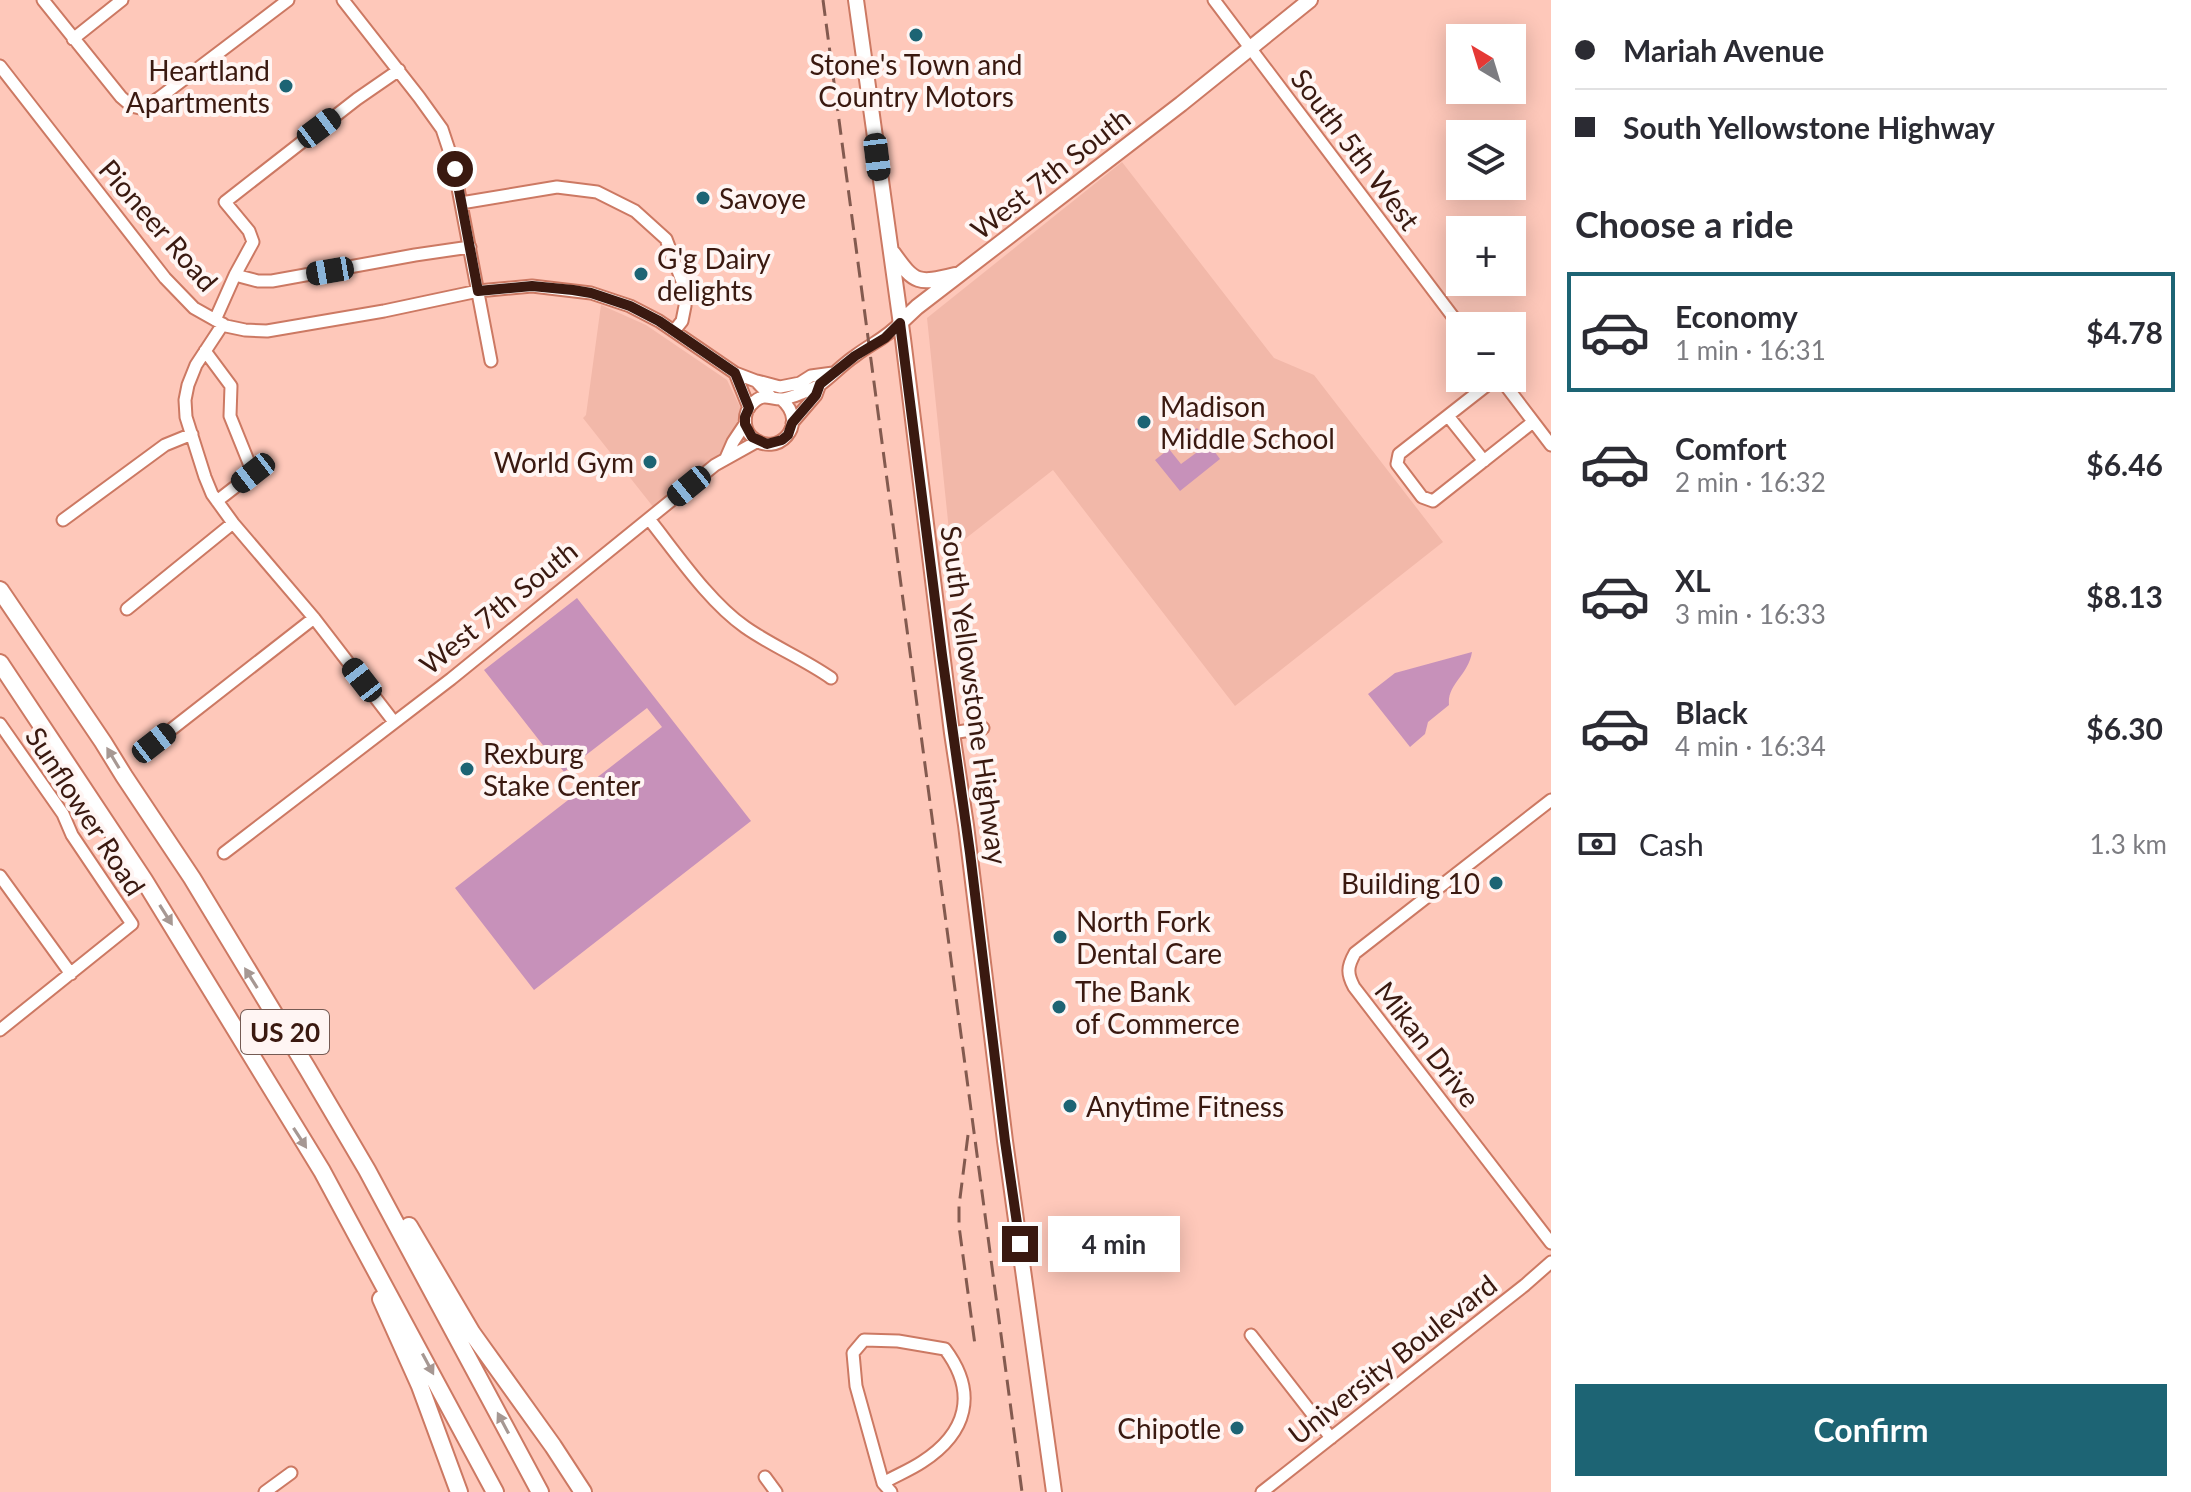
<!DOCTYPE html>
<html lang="en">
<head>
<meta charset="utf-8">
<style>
	body { margin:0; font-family:Lato,sans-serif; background:#f7f7f7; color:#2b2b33; height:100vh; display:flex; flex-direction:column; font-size:30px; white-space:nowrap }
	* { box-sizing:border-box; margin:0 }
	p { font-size:26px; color:#7c7c81 }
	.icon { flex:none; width:44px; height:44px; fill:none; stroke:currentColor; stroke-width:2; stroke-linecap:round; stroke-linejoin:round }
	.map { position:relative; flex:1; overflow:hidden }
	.drawer { display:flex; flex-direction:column; background:#fff; width:640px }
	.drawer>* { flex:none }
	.guide { display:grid; align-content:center; height:176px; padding:0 24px; background:#fff }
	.needle { width:52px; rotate:322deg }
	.controls { position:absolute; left:1446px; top:24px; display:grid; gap:16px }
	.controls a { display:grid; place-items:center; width:80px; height:80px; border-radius:0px; background:#fff; box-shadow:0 4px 20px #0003; font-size:40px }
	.end { position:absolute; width:36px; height:36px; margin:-18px; border:10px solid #3a1910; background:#fff; box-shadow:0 0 0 4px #fff }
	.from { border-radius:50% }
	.bubble { position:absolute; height:56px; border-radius:0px; background:#fff; box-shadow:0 4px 20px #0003; font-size:26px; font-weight:700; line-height:56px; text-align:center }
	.car { position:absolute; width:24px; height:48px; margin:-24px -12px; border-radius:10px; box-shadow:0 0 6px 2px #0007; background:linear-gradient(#222 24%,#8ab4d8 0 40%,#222 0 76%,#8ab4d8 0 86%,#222 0) }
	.guide b { display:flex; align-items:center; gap:28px; height:76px; font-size:30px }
	.guide b+b { border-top:2px solid #e1e1e2 }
	.guide i { width:20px; height:20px; background:#2b2b33 }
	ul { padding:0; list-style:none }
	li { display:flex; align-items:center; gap:24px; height:120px; margin:0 16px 12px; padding:0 8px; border:4px solid transparent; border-radius:0px }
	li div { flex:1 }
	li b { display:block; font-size:30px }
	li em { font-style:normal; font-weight:700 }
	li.selected { border-color:#1d6474 }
	li>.icon { width:72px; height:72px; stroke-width:1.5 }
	h2 { padding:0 24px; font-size:36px; line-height:96px }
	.pay { display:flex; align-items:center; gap:20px; height:88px; padding:0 24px; font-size:30px }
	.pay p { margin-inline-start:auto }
	.cta { display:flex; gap:16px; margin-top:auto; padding:16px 24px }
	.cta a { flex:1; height:92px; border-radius:0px; background:#1d6474; color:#fff; font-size:32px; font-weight:700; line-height:92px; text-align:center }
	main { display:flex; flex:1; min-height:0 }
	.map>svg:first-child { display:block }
	.built { fill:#f2b8a9 }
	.green { fill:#c791ba }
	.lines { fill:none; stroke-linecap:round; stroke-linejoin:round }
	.minor-casing { stroke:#cc7963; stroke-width:15 }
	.major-casing { stroke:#cc7963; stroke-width:18 }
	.highway-casing { stroke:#cc7963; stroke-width:20 }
	.minor { stroke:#fff; stroke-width:11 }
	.major { stroke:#fff; stroke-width:14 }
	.highway { stroke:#fff; stroke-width:16 }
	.rail { stroke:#835a4f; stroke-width:3; stroke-dasharray:16 8; stroke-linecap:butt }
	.oneway { fill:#a69893 }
	.route { stroke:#3a1910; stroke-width:10 }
	.poi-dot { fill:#1d6474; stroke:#fff5f3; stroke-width:3 }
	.labels { text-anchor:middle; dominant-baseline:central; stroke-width:8; stroke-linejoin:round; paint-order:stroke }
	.shield { fill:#fff5f3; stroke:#755b54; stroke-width:2 }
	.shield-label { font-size:26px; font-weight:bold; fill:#3a1910 }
	.poi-label { font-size:28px; fill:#3a1910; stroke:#fff5f3; text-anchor:start }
	.street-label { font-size:28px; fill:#3a1910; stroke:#fff5f3 }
</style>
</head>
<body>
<main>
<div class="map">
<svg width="1551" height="1492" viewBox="0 0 1551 1492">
	<rect width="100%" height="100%" fill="#fec8ba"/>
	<!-- built -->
	<path class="built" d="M1122,162L1274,358L1314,375L1443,542L1235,706L1053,470L951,550L927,318Z
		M601,305L646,325L727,380L743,413L724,450L654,508L583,418L586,415Z"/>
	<!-- green -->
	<path class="green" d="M1197,428L1220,459L1180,491L1155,460L1169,449L1181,464L1196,453L1185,438Z
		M577,598L751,821L534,990L455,888L662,727L647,708L564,772L484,670Z
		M1472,652C1468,676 1447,684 1449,705L1428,722L1425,734L1410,747L1368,694L1395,673Z"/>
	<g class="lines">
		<!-- minor casing -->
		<g class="minor-casing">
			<path id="minor" d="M43,0L121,97C138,113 141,109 159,98L288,0
				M343,0L419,97L442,129L453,162L491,361
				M1214,0L1460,326
				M73,39L122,0
				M0,66L165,278L194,308L226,326L245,330L267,331L384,311L478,291L532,286L591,293L630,306L659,321L735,373L756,381L771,397
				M461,203L557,187L597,192L635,211L666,239L685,289V306L682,321L674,331
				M235,275L253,242L249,231L225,202L357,99L399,70
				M215,320L235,275L258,281H272L415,255L470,247
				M223,324L196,365L188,385L185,400L186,417L205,477L212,494L233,523L314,618L394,722
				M205,351L231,386L230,416L253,473L217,501
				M735,373L749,408
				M1496,378L1399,454L1397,464L1422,497L1433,501L1533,422
				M1500,378L1551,445
				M757,381L780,387L800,383L811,376L833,373
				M781,399C811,424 776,460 752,437C743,429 743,412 752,404C763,392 769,399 781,399C785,399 795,396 799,394C806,391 815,388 821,384C833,375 843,364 855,356C872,343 885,339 900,323
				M1448,416L1484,461
				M792,423L816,395L820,384
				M726,458L733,442L745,424
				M649,519C676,553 709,602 745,627C772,646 804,659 831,678
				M63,520L165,445L192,434
				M127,609L233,523
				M0,724L63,814L72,835L132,924L0,1030
				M952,733L983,728
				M154,743L314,618
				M1551,800L1355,953C1347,967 1347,974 1354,987L1551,1243
				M224,853L451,679L715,465L758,441
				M0,876L71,974
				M1251,1335L1331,1438
				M765,1477L776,1492
				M883,1483C895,1476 910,1470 922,1462C967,1433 978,1393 945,1349L898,1341L864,1340L853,1353L856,1386L883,1483L891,1492
				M265,1492L291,1473
				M1262,1492L1525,1285L1551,1262"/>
		</g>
		<!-- major casing -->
		<g class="major-casing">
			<path id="major" d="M856,0L903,339L952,733L966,825L1005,1141L1054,1492
				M893,253C915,284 918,284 955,275
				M900,323L917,307L1181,104L1310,0"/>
		</g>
		<!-- highway casing -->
		<g class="highway-casing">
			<path id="highway" d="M0,590L103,742L124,776L192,878L307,1068L367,1170L540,1492
				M0,663L144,880L322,1171L495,1492
				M409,1226L472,1333L553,1446L583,1492
				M381,1299L420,1386L459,1492"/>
		</g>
		<!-- minor -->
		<use href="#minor" class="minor"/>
		<!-- major -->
		<use href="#major" class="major"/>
		<!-- highway -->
		<use href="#highway" class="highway"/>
		<!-- rail -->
		<path class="rail" d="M823,0L1022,1492
			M968,1135L959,1206V1226L975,1345"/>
	</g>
	<!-- one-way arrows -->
	<defs><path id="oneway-solid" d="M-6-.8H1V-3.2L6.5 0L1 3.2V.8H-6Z" transform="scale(2)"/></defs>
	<g class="oneway">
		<use href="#oneway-solid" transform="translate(113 758) rotate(-121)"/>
		<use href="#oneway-solid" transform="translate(166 915) rotate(58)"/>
		<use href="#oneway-solid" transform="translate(251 978) rotate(-122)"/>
		<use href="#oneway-solid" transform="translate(300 1138) rotate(57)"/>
		<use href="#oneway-solid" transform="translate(428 1364) rotate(62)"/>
		<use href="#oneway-solid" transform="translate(503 1423) rotate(-118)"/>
	</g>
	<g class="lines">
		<!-- route -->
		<path class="route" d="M455,169L478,291L532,286L573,290L591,293L630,306L659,321L735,373L749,408L745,417V424L752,437L767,444L782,440L788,435L792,423L816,395L820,384L855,356L885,338L900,323L942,655L970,853L1005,1141L1020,1244"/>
	</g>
	<!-- markers -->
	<g class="poi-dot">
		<circle cx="916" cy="35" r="8"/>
		<circle cx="286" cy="86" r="8"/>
		<circle cx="703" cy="198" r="8"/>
		<circle cx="641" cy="274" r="8"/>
		<circle cx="1144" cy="422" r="8"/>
		<circle cx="650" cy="462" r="8"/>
		<circle cx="467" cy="769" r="8"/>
		<circle cx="1496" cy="883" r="8"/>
		<circle cx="1060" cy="937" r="8"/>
		<circle cx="1059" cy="1007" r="8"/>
		<circle cx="1070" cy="1106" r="8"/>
		<circle cx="1237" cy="1428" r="8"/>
	</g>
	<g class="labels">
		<!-- shield labels -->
		<rect class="shield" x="241" y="1010" width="88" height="44" rx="6"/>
		<g class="shield-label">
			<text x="285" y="1032">US 20</text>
		</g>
		<!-- poi labels -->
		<g class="poi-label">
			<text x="916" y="64" text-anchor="middle">Stone's Town and<tspan x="916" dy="32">Country Motors</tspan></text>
			<text x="270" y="70" text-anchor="end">Heartland<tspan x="270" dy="32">Apartments</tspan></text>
			<text x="719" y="198">Savoye</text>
			<text x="657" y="258">G'g Dairy<tspan x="657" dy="32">delights</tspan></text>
			<text x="1160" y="406">Madison<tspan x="1160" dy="32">Middle School</tspan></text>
			<text x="634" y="462" text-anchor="end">World Gym</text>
			<text x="483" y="753">Rexburg<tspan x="483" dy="32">Stake Center</tspan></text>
			<text x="1480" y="883" text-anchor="end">Building 10</text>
			<text x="1076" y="921">North Fork<tspan x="1076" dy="32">Dental Care</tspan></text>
			<text x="1075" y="991">The Bank<tspan x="1075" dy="32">of Commerce</tspan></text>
			<text x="1086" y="1106">Anytime Fitness</text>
			<text x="1221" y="1428" text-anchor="end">Chipotle</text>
		</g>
		<!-- street labels -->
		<g class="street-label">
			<text transform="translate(1356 149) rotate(53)">South 5th West</text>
			<text transform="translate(1050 173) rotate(-38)">West 7th South</text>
			<text transform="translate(159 225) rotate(49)">Pioneer Road</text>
			<text transform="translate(498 607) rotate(-39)">West 7th South</text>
			<text transform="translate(975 695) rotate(82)">South Yellowstone Highway</text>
			<text transform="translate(86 811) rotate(57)">Sunflower Road</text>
			<text transform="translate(1428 1044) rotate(52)">Mikan Drive</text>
			<text transform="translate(1392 1359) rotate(-38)">University Boulevard</text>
		</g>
	</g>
</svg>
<div class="controls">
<a><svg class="needle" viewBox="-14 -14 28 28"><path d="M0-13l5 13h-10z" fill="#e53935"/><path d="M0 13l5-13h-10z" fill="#7c7c81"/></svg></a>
<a><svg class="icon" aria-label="layers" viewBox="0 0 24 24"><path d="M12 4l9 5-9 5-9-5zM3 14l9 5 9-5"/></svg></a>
<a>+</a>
<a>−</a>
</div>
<i class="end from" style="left:455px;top:169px"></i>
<i class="end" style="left:1020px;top:1244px"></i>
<div class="bubble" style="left:1048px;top:1216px;width:132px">4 min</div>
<i class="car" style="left:319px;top:128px;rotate:53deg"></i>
<i class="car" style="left:877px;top:157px;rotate:173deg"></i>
<i class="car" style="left:330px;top:271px;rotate:260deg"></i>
<i class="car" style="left:253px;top:473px;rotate:232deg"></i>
<i class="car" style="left:689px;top:486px;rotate:231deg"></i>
<i class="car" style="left:362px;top:680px;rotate:322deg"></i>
<i class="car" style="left:154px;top:743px;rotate:52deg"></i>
</div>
<section class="drawer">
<div class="guide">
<b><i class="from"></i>Mariah Avenue</b>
<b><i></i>South Yellowstone Highway</b>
</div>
<h2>Choose a ride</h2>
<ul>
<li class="selected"><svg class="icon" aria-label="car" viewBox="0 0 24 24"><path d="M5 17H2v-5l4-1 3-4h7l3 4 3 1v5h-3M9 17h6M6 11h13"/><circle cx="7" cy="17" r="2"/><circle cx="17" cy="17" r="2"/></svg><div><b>Economy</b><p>1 min · 16:31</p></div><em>$4.78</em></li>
<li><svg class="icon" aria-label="car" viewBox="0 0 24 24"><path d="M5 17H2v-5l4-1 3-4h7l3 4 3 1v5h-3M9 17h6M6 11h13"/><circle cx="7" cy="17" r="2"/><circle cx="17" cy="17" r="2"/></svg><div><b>Comfort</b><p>2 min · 16:32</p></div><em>$6.46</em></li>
<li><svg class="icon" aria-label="car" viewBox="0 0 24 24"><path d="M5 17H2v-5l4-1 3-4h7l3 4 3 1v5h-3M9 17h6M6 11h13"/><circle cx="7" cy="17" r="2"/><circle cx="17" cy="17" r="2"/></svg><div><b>XL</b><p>3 min · 16:33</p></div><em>$8.13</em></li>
<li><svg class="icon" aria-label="car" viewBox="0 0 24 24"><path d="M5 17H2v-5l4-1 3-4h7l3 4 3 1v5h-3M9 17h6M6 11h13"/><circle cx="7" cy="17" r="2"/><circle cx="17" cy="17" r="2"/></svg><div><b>Black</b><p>4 min · 16:34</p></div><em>$6.30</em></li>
</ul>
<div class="pay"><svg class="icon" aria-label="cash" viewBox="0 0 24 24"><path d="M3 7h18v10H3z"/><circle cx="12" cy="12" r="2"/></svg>Cash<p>1.3 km</p></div>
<div class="cta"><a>Confirm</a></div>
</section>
</main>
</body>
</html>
